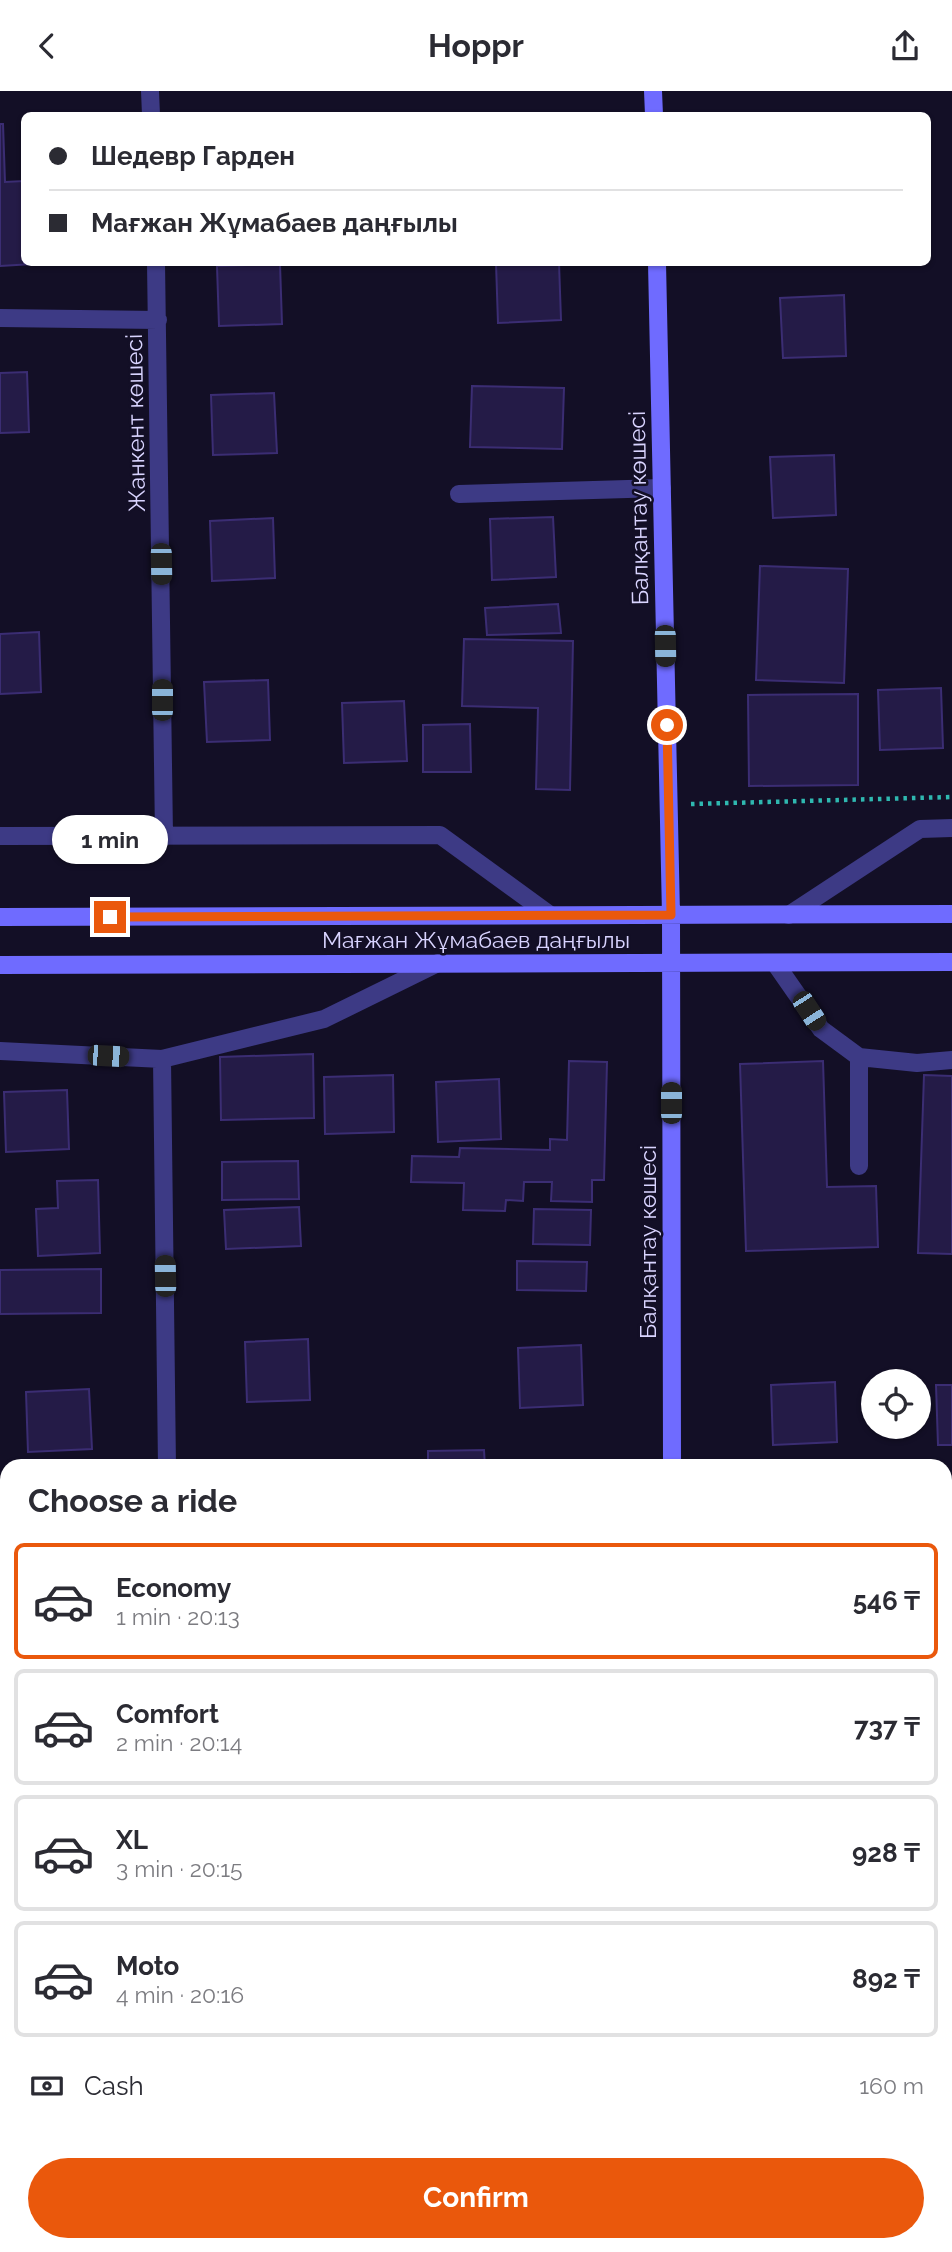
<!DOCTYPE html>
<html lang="en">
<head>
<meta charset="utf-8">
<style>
	body { margin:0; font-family:Raleway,sans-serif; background:#f7f7f7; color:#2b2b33; height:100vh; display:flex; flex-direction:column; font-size:26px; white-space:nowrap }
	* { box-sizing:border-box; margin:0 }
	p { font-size:23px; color:#7c7c81 }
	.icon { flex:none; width:38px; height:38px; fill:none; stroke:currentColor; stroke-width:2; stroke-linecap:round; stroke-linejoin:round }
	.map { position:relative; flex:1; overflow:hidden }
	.drawer { position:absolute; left:0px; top:1368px; width:952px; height:793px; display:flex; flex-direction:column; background:#fff; border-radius:21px 21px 0 0; box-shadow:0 2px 5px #0004 }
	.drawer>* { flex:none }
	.hud { position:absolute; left:21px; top:21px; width:910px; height:154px; border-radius:10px; box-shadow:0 2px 5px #0004; display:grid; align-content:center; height:154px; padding:0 28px; background:#fff }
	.tools { position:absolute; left:861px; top:1278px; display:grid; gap:14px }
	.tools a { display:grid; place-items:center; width:70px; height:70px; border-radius:50%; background:#fff; box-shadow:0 2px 5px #0004; font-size:35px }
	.end { position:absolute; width:32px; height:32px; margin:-16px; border:9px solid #ea580c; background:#fff; box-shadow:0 0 0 4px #fff }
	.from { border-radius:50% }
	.bubble { position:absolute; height:49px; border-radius:24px; background:#fff; box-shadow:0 2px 5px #0004; font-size:23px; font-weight:700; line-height:49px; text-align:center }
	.car { position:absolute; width:21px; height:42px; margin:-21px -10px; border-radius:9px; box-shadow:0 0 5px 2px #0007; background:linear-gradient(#222 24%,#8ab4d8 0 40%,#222 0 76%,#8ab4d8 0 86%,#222 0) }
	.hud b { display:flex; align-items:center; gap:24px; height:66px; font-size:26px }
	.hud b+b { border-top:2px solid #e1e1e2 }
	.hud i { width:18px; height:18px; background:#2b2b33 }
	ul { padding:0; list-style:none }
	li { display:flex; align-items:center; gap:21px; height:116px; margin:0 14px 10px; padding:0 14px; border:4px solid #e1e1e2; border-radius:10px }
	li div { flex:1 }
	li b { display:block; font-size:26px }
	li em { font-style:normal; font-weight:700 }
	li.selected { border-color:#ea580c }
	li>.icon { width:63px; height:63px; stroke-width:1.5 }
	h2 { padding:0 28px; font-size:32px; line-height:84px }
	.pay { display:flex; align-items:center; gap:18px; height:77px; padding:0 28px; font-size:26px }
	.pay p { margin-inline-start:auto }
	.primary-button { display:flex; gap:14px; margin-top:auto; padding:14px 28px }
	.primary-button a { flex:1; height:80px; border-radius:42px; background:#ea580c; color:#fff; font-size:28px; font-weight:700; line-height:80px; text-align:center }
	header { display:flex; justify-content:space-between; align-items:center; height:91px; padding:0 28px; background:#fff; font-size:32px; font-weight:700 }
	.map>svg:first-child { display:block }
	.building { fill:#241b47; stroke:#3b2d73; stroke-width:2 }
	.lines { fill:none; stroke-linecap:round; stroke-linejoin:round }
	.path { stroke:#2fb8b0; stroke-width:4.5; stroke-dasharray:3.5 5; stroke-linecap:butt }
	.lane { stroke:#3d3a85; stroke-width:18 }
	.street { stroke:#3d3a85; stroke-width:18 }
	.secondary { stroke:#6f6bff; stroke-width:18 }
	.route { stroke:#ea580c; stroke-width:9 }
	.labels { text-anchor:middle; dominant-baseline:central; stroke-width:5; stroke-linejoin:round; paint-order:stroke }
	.street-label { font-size:23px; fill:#d9d4ff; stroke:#130f26 }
</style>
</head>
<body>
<header><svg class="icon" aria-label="back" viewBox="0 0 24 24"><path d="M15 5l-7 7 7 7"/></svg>Hoppr<svg class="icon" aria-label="share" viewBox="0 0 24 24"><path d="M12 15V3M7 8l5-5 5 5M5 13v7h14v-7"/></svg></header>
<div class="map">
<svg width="952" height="2161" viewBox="0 0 952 2161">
	<rect width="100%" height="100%" fill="#130f26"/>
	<!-- building -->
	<path class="building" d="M0,33H3L5,91L24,90V172L33,173L0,175Z
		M496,172H559L561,229L498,232Z
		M280,173L282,233L219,235L217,175Z
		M844,204L846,265L783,267L780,207Z
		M27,281L29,341L0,342V282Z
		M472,295L564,297L562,358L470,356Z
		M274,302L277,362L213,364L211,304Z
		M834,364L836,424L773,427L770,366Z
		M553,426L556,486L492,489L490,428Z
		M273,427L275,487L212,490L210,430Z
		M760,475L848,478L844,592L756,589Z
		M558,513L561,542L487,544L485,517Z
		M39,541L41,601L0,603V543Z
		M464,548L573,550L570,699L536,698L538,617L462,615Z
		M268,589L270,649L207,651L204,591Z
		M941,597L943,657L880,659L878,599Z
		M858,603V694L749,695L748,604Z
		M404,610L407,670L344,672L342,612Z
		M470,633L471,681H423V634Z
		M313,963L314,1027L221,1029L220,966Z
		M569,970L607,971L604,1089H592V1111L551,1110L552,1091H524L523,1110L506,1109L505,1120L463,1119L464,1092L411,1091L412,1065L459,1066L460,1057L550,1059V1048L567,1049Z
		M823,970L827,1096L876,1095L878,1156L746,1160L740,973Z
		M393,984L394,1041L325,1043L324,986Z
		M924,984L952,985V1163L918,1162Z
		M499,988L501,1048L438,1051L436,991Z
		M67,999L69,1058L6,1061L4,1001Z
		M298,1070L299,1108L222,1109V1071Z
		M98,1089L100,1162L38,1165L36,1118L58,1117L57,1090Z
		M299,1116L301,1155L226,1158L224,1119Z
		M534,1118L591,1119L590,1154L533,1153Z
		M517,1170L587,1171L586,1200L517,1199Z
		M101,1178V1222L0,1223V1179Z
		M308,1248L310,1309L247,1311L245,1251Z
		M581,1254L583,1314L520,1317L518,1257Z
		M835,1291L837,1351L773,1354L771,1294Z
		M936,1294H952V1354H938Z
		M89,1298L92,1358L28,1361L26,1301Z
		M484,1359L485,1376H428V1360Z
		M945,1498H952V1558H945Z
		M7,1503V1649H3L0,1504Z
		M945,1800H952V1860L945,1861Z
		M952,2047V2108H945V2048Z
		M292,2154H356V2161H293Z"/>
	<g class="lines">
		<!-- path -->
		<path class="path" d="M691,713L952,706"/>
		<!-- lane -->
		<path class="lane" d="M459,403L662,397
			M775,872L821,938L859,966L917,972L952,969
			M859,966V1075"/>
		<!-- street -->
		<path class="street" d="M150,0L151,24
			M156,172L164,745
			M0,227L158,229
			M0,745L440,744L550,824
			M789,824L920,738L952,737
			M0,960L162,968L324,928L438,872
			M162,968L167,1376
			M0,1420H7
			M945,1428H952
			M945,1900H952
			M0,1926H7
			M175,2161V2154"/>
		<!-- secondary -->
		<path class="secondary" d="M653,0L654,24
			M657,172L671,824L672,1376
			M0,826L952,823
			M0,874L952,871
			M674,2154V2161"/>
	</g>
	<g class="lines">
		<!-- route -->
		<path class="route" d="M110,826L671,824L667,634"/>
	</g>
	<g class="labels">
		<!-- street labels -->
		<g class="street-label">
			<text transform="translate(135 332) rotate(-91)">Жанкент көшесі</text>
			<text transform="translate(638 417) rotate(-91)">Балқантау көшесі</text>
			<text x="476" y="848">Мағжан Жұмабаев даңғылы</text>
			<text transform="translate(647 1151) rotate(-90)">Балқантау көшесі</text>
		</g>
	</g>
</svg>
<div class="tools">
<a><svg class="icon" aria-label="locate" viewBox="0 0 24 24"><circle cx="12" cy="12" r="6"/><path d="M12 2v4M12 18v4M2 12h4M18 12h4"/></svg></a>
</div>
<i class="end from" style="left:667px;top:634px"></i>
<i class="end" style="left:110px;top:826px"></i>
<div class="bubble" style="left:52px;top:724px;width:116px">1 min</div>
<i class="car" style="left:161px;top:473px;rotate:179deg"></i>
<i class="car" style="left:665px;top:555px;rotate:179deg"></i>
<i class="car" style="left:162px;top:609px;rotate:0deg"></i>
<i class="car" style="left:809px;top:920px;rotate:147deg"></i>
<i class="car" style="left:108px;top:965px;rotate:93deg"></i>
<i class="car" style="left:671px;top:1012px;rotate:0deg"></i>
<i class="car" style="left:165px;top:1185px;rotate:359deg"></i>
<div class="hud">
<b><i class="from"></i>Шедевр Гарден</b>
<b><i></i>Мағжан Жұмабаев даңғылы</b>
</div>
<section class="drawer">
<h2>Choose a ride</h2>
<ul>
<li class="selected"><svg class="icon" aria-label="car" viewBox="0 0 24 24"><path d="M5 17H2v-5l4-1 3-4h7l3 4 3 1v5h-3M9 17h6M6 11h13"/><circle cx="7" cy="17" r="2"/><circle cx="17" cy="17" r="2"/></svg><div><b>Economy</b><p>1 min · 20:13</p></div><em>546 ₸</em></li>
<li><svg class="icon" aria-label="car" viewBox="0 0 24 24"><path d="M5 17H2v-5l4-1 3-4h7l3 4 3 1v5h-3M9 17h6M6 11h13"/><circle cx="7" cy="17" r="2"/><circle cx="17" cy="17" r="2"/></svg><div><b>Comfort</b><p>2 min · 20:14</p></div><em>737 ₸</em></li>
<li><svg class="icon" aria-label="car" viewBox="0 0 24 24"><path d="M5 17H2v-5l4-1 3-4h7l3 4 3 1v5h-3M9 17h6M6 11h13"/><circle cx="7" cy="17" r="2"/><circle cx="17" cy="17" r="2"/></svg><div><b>XL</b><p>3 min · 20:15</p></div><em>928 ₸</em></li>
<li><svg class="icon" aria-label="car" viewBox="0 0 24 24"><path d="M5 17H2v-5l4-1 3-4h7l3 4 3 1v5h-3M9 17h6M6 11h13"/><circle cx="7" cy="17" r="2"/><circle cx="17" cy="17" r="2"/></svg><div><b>Moto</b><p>4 min · 20:16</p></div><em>892 ₸</em></li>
</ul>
<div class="pay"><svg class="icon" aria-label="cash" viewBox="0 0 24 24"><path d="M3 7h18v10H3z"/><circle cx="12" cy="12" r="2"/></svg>Cash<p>160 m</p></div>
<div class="primary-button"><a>Confirm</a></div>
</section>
</div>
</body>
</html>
